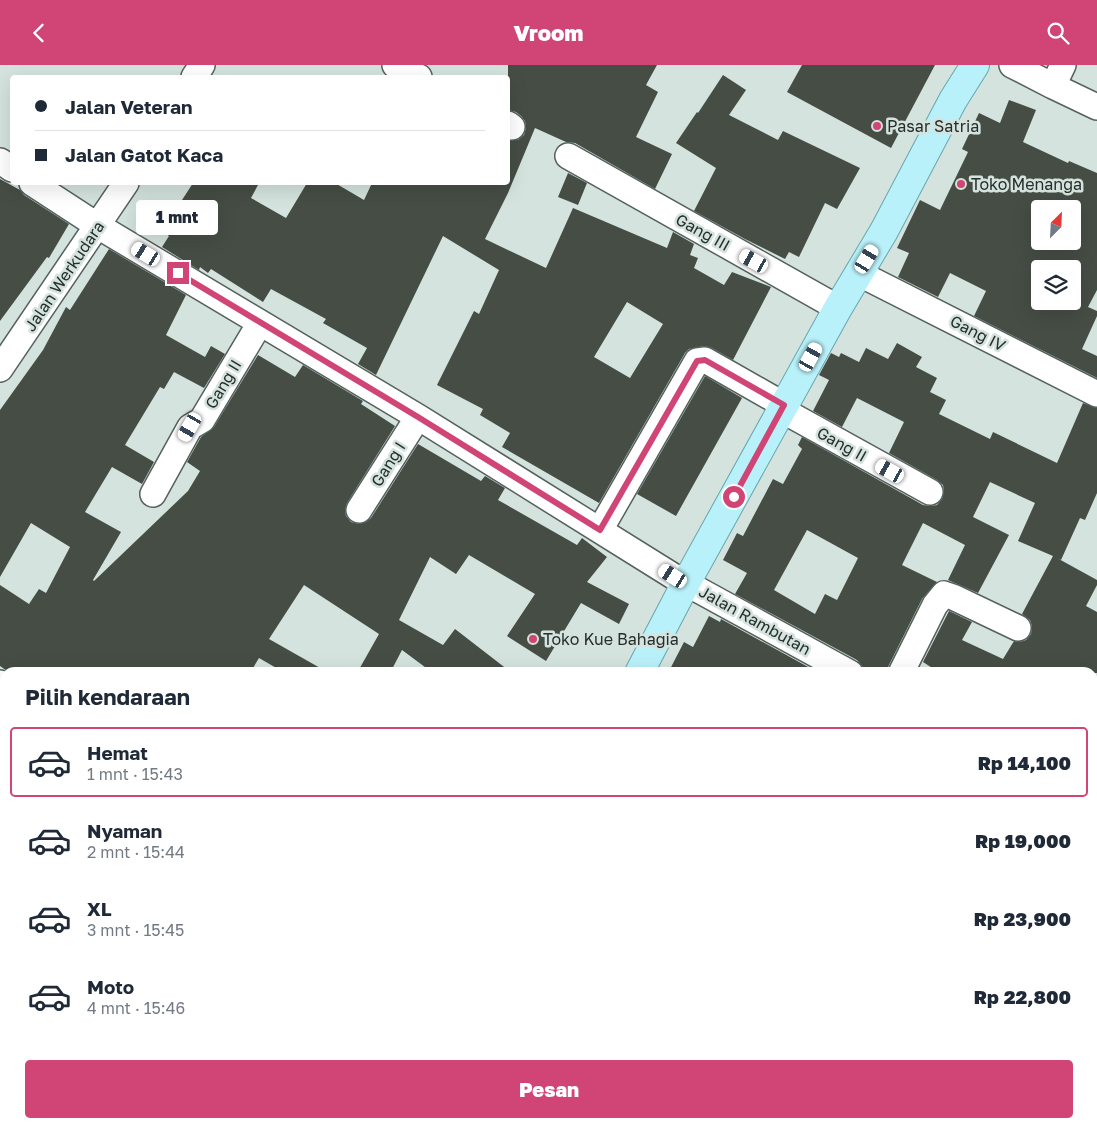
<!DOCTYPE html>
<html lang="id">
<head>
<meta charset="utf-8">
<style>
	body { margin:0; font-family:"Golos Text",sans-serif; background:#f6f6f7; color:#1f2937; height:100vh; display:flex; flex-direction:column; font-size:19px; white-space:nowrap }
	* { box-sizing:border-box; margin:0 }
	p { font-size:16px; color:#747a83 }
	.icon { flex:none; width:28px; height:28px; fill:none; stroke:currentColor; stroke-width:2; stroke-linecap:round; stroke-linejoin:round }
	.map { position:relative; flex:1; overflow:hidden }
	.drawer { position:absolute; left:0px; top:602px; width:1098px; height:461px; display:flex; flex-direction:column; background:#fff; border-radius:15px 15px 0 0; box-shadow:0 5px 20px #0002 }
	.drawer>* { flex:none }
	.guide { position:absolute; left:10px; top:10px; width:500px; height:110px; border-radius:5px; box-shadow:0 5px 20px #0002; display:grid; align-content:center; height:110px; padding:0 25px; background:#fff }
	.needle { width:32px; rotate:24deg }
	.controls { position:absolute; left:1031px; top:135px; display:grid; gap:10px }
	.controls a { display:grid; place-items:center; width:50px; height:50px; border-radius:5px; background:#fff; box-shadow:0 5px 20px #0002; font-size:25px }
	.end { position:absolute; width:22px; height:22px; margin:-11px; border:6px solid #d04476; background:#fff; box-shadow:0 0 0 2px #fff }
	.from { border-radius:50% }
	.bubble { position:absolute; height:35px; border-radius:5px; background:#fff; box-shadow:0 5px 20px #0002; font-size:16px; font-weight:800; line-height:35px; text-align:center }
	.car { position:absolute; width:15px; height:30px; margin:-15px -8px; border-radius:6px; box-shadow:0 0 4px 1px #0007; background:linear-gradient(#fff 24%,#345 0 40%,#fff 0 76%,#345 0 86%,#fff 0) }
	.guide b { display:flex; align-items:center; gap:18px; height:48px; font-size:19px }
	.guide b+b { border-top:1px solid #e0e1e3 }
	.guide i { width:12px; height:12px; background:#1f2937 }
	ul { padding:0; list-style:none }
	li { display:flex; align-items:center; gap:15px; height:70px; margin:0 10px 8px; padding:0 15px; border:2px solid transparent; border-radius:5px }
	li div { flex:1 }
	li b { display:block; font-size:19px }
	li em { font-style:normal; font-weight:800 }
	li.current { border-color:#d04476 }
	li>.icon { width:45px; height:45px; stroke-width:1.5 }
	h2 { padding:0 25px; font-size:22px; line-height:60px }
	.action { display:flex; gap:10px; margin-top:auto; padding:10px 25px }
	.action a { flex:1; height:58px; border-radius:5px; background:#d04476; color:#fff; font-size:20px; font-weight:800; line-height:58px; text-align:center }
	header { display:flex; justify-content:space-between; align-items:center; height:65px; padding:0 25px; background:#d04476; color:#fff; font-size:22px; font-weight:800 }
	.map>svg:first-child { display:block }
	.built { fill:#c1d8d1 }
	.building { fill:#464d45; fill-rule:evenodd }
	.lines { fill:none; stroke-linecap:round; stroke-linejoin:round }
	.minor-casing { stroke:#54615d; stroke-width:28 }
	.major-casing { stroke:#67a6af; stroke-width:30 }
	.minor { stroke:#fff; stroke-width:25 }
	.major { stroke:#b9f1fa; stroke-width:28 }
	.route { stroke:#d04476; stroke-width:6 }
	.poi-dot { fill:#d04476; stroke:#d4e3de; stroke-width:2 }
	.labels { text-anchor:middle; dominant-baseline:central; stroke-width:5; stroke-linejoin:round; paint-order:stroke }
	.poi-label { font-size:16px; fill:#272d2b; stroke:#d4e3de; text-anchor:start }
	.street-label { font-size:16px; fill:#272d2b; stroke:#d4e3de }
</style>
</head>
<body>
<header><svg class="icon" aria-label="back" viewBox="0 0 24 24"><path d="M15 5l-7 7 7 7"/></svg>Vroom<svg class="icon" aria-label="search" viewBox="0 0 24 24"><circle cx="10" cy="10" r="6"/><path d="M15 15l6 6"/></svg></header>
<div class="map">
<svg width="1097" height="1063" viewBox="0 0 1097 1063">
	<rect width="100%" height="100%" fill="#d4e3de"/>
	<!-- built -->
	<path class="built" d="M27,1059H647L645,1063H24Z"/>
	<!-- building -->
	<path class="building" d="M508,0H657L646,20L658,27L636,72L672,89L655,124L575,78L566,77L535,63L508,128L485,174L546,203L573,143L667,183L673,167L694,179L690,190L698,193L694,203L724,220L732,207L771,222L733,295L712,283L704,281L689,284L685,288L599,438L502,382L510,368L480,350L483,344L437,320L474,246L479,249L499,205L443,171L376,310L358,299L367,283L323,258L326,254L271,224L263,237L211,204L208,208L200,202L199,205L162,182L169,171L162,166L193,118H259L251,133L286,153L307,118H335L364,135L372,118H508V75H518L524,70L526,63L525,56L521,51L516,47L508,45ZM627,237L663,259L630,313L594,292Z
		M802,0H935L891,83L787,27Z
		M723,10L746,25L729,50L778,75L783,66L860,103L837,144L825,138L799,192L789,187L785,194L745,174L694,146L716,103L676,78L697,47L698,48Z
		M1009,35L1036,45L1023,77L1068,98L1069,96L1097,108V225L1088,242L1097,246V251L1082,284L1097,291V313L974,251L986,226L950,208L938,232L898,212L909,188L897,183L920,135L940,145L968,87L962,84L979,48L1000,58ZM1040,144H1072V176H1040ZM1040,204H1072V236H1040Z
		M568,108L587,118L578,140L558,132Z
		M0,114L20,125L24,130L69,159L49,193L47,192L0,256Z
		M109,184L186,230L166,270L205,292L211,281L225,289L204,323L174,307L164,324L160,322L125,380L154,397L142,419L112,402L85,447L121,467L93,515L94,516L188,426L200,406L187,397L201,372L214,362L258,290L295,312L303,300L363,336L361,339L395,361L347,438L345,445L346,451L351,457L359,459L366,457L371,453L418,379L481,416L485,411L505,423L498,435L577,480L582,473L607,492L587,517L629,539L619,559L581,538L546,596L507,571L535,529L469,490L456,509L430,492L399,555L443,580L455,564L512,608H433L402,585L390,608H357L379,569L304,520L269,574L329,608H285L259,593L250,608H10L0,601V520L29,539L39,524L46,528L70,482L31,458L0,512V345L43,285L66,242L70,245Z
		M897,278L922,292L916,302L937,313L930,327L946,335L939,349L990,374L993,367L1057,398L1083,338L1097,343V428L1085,455L1080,453L1061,495L1057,493L1097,515V520L1086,541L1097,547V608H940L923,597L949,546L972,557L962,575L1003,594L1014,576L1020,577L1026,575L1031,569L1032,561L1030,555L1022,549L1053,491L1018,476L1035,438L990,417L973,452L1009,470L978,528L948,515L965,480L923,458L902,500L937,517L922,534L888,602L887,608H864L862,601L857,595L735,529L747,508L723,495L737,468L743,471L773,414L783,419L802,384L798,380L802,372L923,440L931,441L937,440L942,434L944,426L943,420L937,415L889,388L904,357L857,333L842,362L813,346L829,315L819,310L831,288L839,292L841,288L859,297L866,283L888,294ZM807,465L858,493L837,535L825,529L815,549L774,525Z
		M705,311L742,333L676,451L637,429Z
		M709,551L720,557L721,554L819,608H668L684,577L693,582Z"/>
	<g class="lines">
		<!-- minor casing -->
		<g class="minor-casing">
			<path id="minor" d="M395,0L419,12
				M1012,0L1053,21L1097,42
				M194,12L202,0
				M1053,21L1063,0
				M508,59L512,62
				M568,91L838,243
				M0,96L12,104
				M32,118L98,161L418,352L673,511L850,608
				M858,208L1097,329
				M0,304L126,118
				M782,345L930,427
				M153,429L190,362L202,355L260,258
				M359,445L418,352
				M600,465L697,296L705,295L784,340
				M901,608L935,540L944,529L953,532L1018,563
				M0,618L5,621
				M1092,740L1097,742
				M0,1038L5,1031
				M718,1059L726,1063
				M665,1063L667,1059
				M812,1063L814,1059
				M928,1063L930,1059"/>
		</g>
		<!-- major casing -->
		<g class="major-casing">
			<path id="major" d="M639,608L686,518L838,243L884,166L953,35L975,0
				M390,1063L392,1059"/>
		</g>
		<!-- minor -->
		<use href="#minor" class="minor"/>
		<!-- major -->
		<use href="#major" class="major"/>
	</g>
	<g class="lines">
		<!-- route -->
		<path class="route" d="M178,208L418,352L600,465L697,296L705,295L784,340L734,432"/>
	</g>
	<!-- markers -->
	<g class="poi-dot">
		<circle cx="877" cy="61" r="5"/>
		<circle cx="961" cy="119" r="5"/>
		<circle cx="533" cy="574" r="5"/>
	</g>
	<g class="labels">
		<!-- poi labels -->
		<g class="poi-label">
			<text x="887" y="61">Pasar Satria</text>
			<text x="971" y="119">Toko Menanga</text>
			<text x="543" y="574">Toko Kue Bahagia</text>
		</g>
		<!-- street labels -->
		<g class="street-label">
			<text transform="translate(703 167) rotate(29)">Gang III</text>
			<text transform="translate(64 211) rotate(-56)">Jalan Werkudara</text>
			<text transform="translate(978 268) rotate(27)">Gang IV</text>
			<text transform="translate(223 319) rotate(-59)">Gang II</text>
			<text transform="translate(842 379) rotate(29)">Gang II</text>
			<text transform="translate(388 399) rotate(-58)">Gang I</text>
			<text transform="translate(755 555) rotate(29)">Jalan Rambutan</text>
		</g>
	</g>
</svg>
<div class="controls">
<a><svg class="needle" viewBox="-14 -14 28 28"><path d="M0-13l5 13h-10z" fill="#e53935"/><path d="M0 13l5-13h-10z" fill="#747a83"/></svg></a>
<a><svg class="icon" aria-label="layers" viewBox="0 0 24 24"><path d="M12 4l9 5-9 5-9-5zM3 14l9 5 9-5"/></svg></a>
</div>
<i class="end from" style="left:734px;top:432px"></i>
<i class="end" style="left:178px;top:208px"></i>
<div class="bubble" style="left:136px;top:135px;width:82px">1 mnt</div>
<i class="car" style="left:146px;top:189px;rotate:301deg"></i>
<i class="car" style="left:867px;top:194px;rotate:31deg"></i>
<i class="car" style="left:754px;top:196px;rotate:299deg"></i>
<i class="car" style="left:811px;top:292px;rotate:29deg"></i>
<i class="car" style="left:190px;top:362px;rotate:210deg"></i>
<i class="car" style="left:890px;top:406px;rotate:299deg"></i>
<i class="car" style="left:673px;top:511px;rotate:302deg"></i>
<div class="guide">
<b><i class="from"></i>Jalan Veteran</b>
<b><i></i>Jalan Gatot Kaca</b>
</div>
<section class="drawer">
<h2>Pilih kendaraan</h2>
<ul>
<li class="current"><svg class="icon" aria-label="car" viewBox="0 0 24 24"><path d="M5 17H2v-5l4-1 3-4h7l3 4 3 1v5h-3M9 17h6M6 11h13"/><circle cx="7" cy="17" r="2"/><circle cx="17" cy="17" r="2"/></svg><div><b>Hemat</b><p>1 mnt · 15:43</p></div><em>Rp 14,100</em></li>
<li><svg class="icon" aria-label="car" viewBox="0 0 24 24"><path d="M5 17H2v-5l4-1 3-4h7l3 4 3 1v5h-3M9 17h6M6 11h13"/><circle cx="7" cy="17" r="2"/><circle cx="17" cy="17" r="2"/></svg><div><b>Nyaman</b><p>2 mnt · 15:44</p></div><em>Rp 19,000</em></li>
<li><svg class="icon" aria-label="car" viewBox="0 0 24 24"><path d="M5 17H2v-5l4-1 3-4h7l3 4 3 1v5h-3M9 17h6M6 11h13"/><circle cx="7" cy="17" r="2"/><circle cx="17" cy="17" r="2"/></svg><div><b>XL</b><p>3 mnt · 15:45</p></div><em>Rp 23,900</em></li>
<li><svg class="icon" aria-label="car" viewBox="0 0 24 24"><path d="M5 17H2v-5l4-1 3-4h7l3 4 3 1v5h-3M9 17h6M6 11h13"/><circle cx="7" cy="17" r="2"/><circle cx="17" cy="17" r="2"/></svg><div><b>Moto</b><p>4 mnt · 15:46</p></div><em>Rp 22,800</em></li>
</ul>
<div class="action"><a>Pesan</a></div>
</section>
</div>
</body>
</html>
